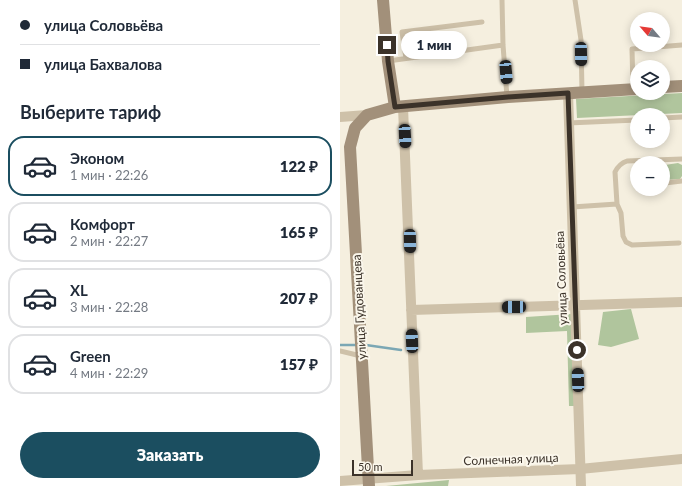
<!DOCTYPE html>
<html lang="ru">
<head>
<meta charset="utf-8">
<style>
	body { margin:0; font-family:Lato,sans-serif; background:#f6f6f7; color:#1f2937; height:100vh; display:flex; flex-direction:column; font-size:15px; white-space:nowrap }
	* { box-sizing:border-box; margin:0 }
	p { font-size:13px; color:#747a83 }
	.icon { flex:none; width:22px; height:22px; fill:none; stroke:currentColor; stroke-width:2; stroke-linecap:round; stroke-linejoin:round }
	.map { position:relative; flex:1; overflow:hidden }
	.sheet { display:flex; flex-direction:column; background:#fff; width:340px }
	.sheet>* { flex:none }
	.banner { display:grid; align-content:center; height:88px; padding:0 20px; background:#fff }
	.needle { width:26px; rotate:298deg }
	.fabs { position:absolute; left:290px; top:12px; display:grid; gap:8px }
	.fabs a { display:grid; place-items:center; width:40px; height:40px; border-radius:50%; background:#fff; box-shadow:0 2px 10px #0003; font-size:20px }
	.scale { position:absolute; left:12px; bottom:10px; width:61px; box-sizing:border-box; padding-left:4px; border:2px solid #3b3229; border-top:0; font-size:11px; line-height:14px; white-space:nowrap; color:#3b3229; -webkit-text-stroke:3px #fbf7ec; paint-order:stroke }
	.end { position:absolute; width:18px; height:18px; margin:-9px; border:5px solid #3b3229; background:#fff; box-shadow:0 0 0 2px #fff }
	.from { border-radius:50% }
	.bubble { position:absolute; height:28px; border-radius:14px; background:#fff; box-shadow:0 2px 10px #0003; font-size:13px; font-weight:800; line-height:28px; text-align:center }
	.car { position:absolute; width:12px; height:24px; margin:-12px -6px; border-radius:5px; box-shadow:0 0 3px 1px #0007; background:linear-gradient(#222 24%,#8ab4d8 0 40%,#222 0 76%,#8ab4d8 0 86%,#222 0) }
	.banner b { display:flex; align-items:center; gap:14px; height:38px; font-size:15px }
	.banner b+b { border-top:1px solid #e0e1e3 }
	.banner i { width:10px; height:10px; background:#1f2937 }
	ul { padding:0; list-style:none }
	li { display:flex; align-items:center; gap:12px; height:60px; margin:0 8px 6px; padding:0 12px; border:2px solid #e0e1e3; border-radius:16px }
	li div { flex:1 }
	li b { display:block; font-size:15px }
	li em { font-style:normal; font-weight:800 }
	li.selected { border-color:#1b4e60 }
	li>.icon { width:36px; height:36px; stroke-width:1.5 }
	h2 { padding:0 20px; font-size:18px; line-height:48px }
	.primary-button { display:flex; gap:8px; margin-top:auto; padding:8px 20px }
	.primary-button a { flex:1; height:46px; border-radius:24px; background:#1b4e60; color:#fff; font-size:16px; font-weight:800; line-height:46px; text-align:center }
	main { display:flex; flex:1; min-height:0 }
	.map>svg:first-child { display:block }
	.green { fill:#b0c59d }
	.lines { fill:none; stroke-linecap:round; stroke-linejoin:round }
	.stream { stroke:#7ba7b4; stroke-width:2.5 }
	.lane { stroke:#cec1a9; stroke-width:5 }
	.street { stroke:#cec1a9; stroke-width:10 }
	.secondary { stroke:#a2907a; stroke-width:12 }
	.route { stroke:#3b3229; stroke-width:5 }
	.labels { text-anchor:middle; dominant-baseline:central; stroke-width:4; stroke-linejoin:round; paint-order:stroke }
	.street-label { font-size:12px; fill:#3b3229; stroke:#fbf7ec }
</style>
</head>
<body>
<main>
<section class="sheet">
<div class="banner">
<b><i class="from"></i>улица Соловьёва</b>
<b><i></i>улица Бахвалова</b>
</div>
<h2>Выберите тариф</h2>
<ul>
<li class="selected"><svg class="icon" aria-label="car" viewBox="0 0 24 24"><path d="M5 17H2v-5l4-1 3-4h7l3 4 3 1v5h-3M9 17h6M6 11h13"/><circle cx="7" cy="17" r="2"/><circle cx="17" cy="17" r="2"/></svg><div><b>Эконом</b><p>1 мин · 22:26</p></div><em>122 ₽</em></li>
<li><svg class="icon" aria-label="car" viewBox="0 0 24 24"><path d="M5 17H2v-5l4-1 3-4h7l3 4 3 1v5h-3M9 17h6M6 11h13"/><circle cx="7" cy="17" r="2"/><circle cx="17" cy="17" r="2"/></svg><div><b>Комфорт</b><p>2 мин · 22:27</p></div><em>165 ₽</em></li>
<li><svg class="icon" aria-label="car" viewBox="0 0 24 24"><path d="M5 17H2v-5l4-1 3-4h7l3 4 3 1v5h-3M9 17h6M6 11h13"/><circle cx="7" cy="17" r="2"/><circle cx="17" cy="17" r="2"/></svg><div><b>XL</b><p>3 мин · 22:28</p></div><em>207 ₽</em></li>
<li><svg class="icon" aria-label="car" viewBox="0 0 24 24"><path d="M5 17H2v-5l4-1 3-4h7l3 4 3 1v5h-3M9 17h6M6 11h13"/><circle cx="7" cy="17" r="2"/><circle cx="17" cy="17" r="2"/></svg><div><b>Green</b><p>4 мин · 22:29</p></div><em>157 ₽</em></li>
</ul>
<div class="primary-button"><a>Заказать</a></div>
</section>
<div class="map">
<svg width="342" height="486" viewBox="0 0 342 486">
	<rect width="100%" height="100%" fill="#f5efdf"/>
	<!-- green -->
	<path class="green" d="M342,93V113L237,118L236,99Z
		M338,163L342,165V176L340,179L325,180L323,178V167L325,165Z
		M291,309L299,339L271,347L258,345L263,312Z
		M231,314L235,406H229L227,331L186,333V317Z
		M109,480L108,486H46Z"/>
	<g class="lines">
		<!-- stream -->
		<path class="stream" d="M0,345H17
			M26,345L61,350"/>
		<!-- lane -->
		<path class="lane" d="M162,0L163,45L167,97
			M235,0L241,40L242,92
			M66,58L62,32L142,22
			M48,61L163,45
			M293,89L292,49L342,45
			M323,118L342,117
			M228,123L297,120
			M323,182L325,183L342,181
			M277,204L281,213L283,236L286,242L292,245L339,243
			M232,207L277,204L275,172C278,166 281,163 287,161L342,159
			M0,351L21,356"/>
		<!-- street -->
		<path class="street" d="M228,93L241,486
			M63,107C69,229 73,352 78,475
			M0,117L27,115
			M71,310L342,302
			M0,481L78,475L240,469L342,459"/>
		<!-- secondary -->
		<path class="secondary" d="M43,0L48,61L55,107
			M323,87L342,86
			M29,486L10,147L15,128L27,115L55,107L168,97L297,89"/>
	</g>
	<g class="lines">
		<!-- route -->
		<path class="route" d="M47,45L48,61L55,107L168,97L228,93L237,350"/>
	</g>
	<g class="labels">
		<!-- street labels -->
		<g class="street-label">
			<text transform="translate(221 278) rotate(-92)">улица Соловьёва</text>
			<text transform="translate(19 307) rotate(-93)">улица Гудованцева</text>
			<text transform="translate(171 459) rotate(-2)">Солнечная улица</text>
		</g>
	</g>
</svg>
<div class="fabs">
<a><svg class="needle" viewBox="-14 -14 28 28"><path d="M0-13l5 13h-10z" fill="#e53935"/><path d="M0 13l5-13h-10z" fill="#747a83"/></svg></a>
<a><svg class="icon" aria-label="layers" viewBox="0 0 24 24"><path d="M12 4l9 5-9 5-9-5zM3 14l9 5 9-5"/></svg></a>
<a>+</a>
<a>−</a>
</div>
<div class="scale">50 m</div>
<i class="end from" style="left:237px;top:350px"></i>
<i class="end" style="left:47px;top:45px"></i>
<div class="bubble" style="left:61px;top:31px;width:66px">1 мин</div>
<i class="car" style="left:241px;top:54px;rotate:179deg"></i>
<i class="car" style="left:166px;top:72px;rotate:175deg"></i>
<i class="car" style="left:65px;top:136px;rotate:177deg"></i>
<i class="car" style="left:70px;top:241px;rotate:179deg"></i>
<i class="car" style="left:174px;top:307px;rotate:269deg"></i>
<i class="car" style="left:72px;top:341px;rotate:358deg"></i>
<i class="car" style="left:238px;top:380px;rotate:358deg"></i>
</div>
</main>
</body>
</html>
